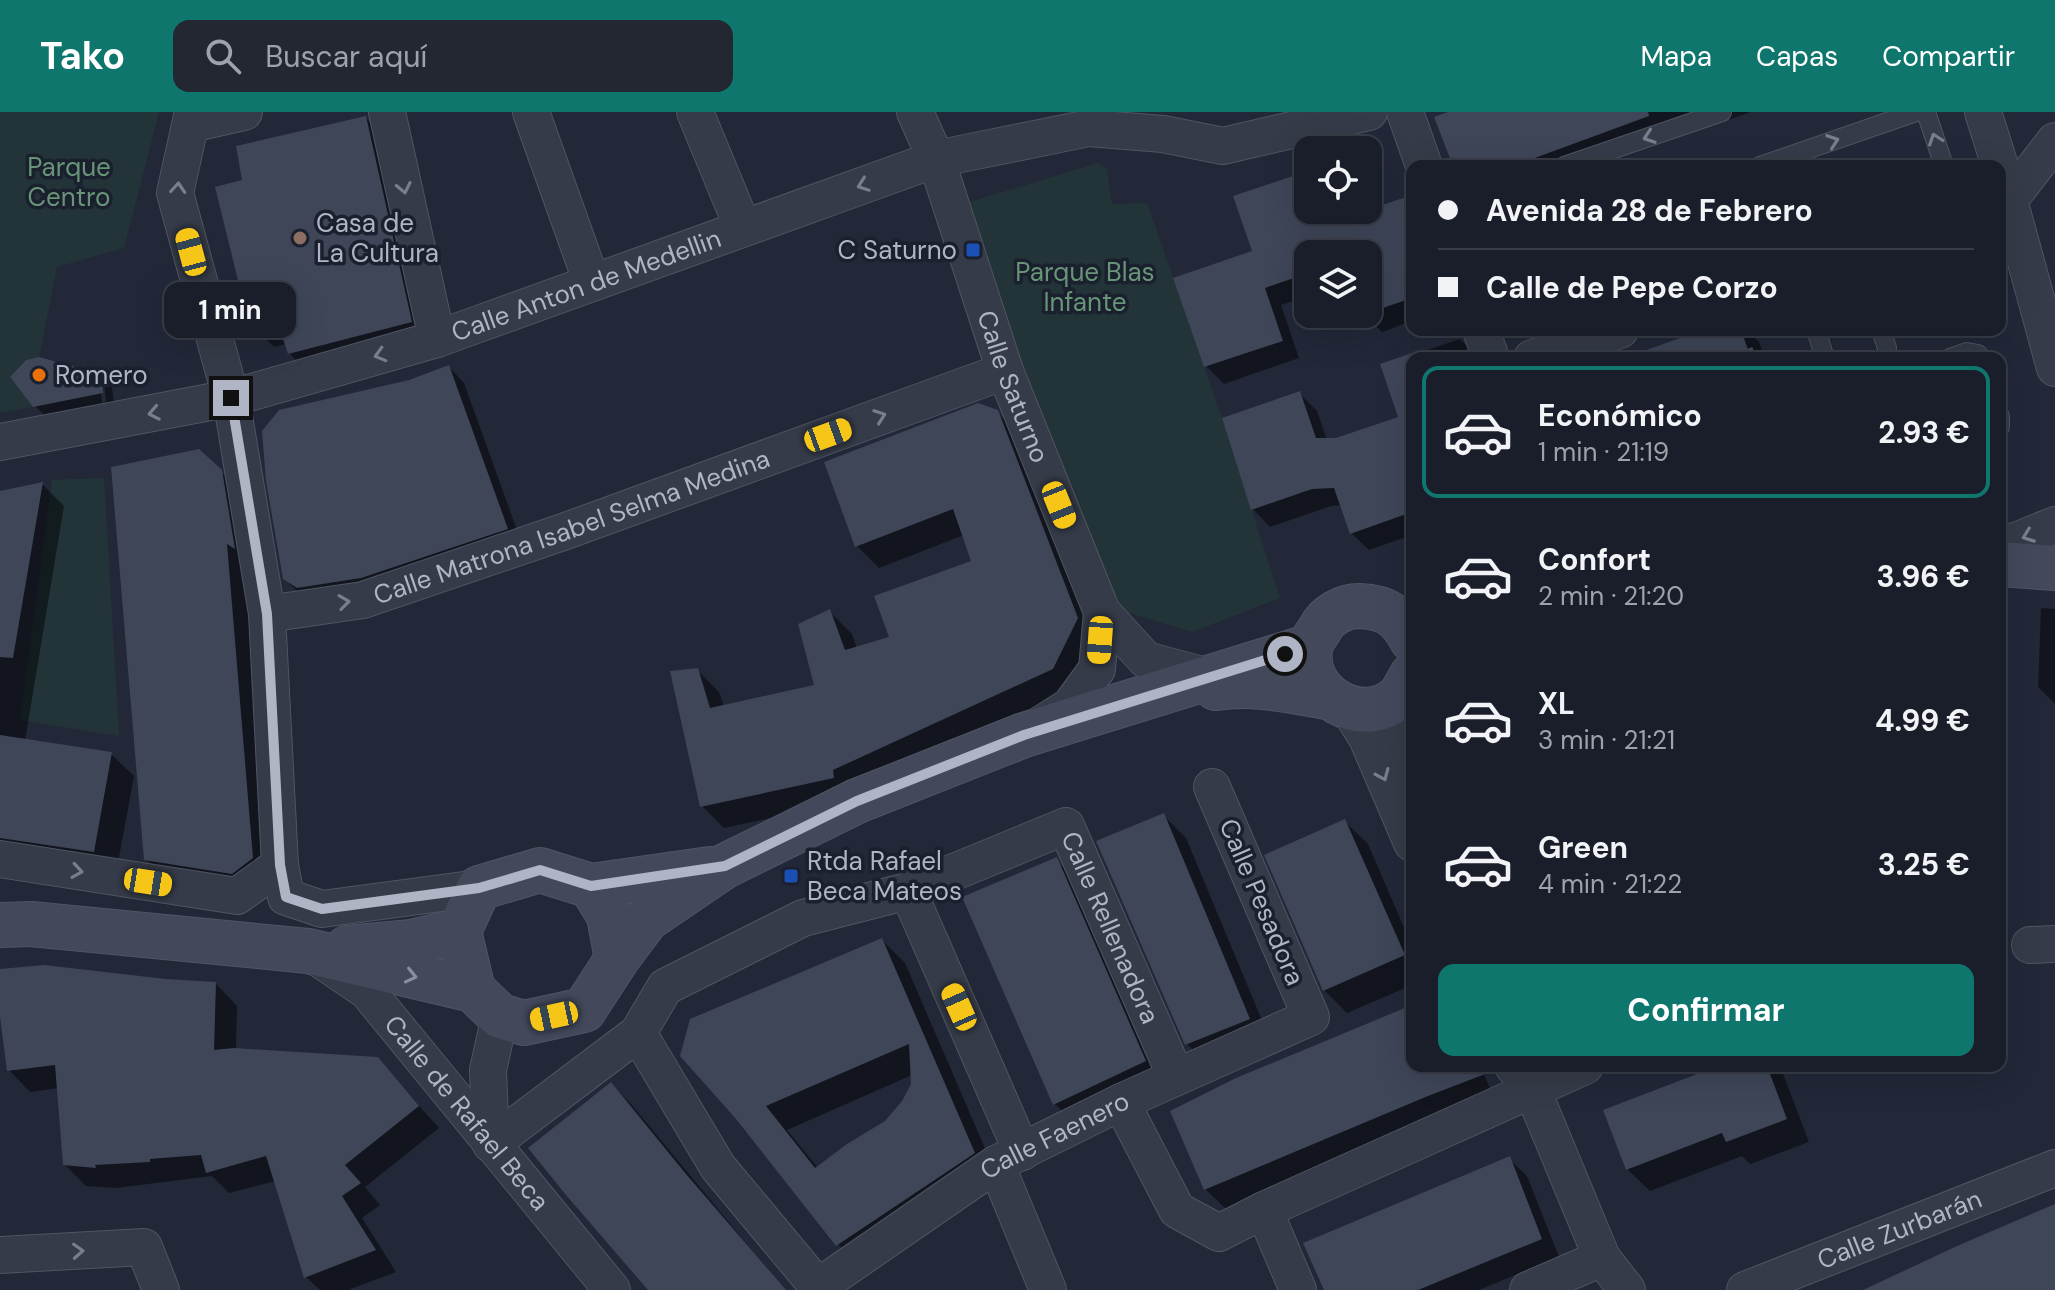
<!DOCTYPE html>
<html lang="es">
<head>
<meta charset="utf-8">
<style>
	body { margin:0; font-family:"DM Sans",sans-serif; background:#232732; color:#f1f3f6; height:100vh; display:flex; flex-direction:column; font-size:30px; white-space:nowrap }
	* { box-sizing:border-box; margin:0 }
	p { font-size:26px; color:#9fa2a8 }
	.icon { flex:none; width:44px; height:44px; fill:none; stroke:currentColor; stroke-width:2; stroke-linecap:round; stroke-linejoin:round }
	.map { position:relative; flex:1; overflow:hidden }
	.details { position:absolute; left:1406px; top:240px; width:600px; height:720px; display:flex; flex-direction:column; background:#1a1e2a; border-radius:16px; box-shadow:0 8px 32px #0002,0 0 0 2px #383c47 }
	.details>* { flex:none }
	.top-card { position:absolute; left:1406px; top:48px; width:600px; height:176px; border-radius:16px; box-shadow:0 8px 32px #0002,0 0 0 2px #383c47; display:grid; align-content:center; height:176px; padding:0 32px; background:#1a1e2a }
	.tools { position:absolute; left:1294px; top:24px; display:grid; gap:16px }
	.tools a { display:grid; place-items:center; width:88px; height:88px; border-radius:16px; background:#1a1e2a; box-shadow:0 8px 32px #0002,0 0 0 2px #383c47; font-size:40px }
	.end { position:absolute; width:36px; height:36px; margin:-18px; border:10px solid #b0b5c5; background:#111; box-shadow:0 0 0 4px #111 }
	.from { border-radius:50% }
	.bubble { position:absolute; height:56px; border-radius:16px; background:#1a1e2a; box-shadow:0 8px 32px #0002,0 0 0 2px #383c47; font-size:26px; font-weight:700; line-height:56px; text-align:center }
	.car { position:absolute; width:24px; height:48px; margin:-24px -12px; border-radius:10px; box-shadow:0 0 6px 2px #0007; background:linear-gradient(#f5c518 24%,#345 0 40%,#f5c518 0 76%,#345 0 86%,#f5c518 0) }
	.top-card b { display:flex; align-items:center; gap:28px; height:76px; font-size:30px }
	.top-card b+b { border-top:2px solid #383c47 }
	.top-card i { width:20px; height:20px; background:#f1f3f6 }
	ul { padding:14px 0 0; list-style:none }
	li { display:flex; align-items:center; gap:24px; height:132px; margin:0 16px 12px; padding:0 16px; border:4px solid transparent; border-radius:16px }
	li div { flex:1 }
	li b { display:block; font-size:30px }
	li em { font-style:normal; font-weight:700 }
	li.selected { border-color:#0f766e }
	li>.icon { width:72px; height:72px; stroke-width:1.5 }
	.button { display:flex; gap:16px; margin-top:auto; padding:16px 32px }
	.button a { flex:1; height:92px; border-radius:16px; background:#0f766e; color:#fff; font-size:32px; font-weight:700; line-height:92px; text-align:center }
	header { display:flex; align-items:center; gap:48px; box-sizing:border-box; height:112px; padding:0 40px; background:#0f766e; color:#fff }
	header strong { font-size:38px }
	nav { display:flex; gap:44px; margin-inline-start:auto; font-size:28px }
	.search { width:560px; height:72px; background:#232732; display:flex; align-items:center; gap:20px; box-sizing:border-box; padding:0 28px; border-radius:16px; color:#9fa2a8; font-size:30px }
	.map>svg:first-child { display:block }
	.green { fill:#233439 }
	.shadow { fill:#0007; fill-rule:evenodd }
	.building { fill:#3e4658; fill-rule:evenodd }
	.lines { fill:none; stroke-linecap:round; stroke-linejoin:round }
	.lane-casing { stroke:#505563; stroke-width:20 }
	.street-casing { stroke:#505563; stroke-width:38 }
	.secondary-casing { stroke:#505563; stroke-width:46 }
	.path { stroke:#415156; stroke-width:5; stroke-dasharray:6 6; stroke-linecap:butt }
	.lane { stroke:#353b48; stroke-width:18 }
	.street { stroke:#353b48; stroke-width:36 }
	.secondary { stroke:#43495b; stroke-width:44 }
	.oneway { stroke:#797e8d }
	.oneway2 { stroke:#8a8fa0 }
	.route { stroke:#b0b5c5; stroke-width:10 }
	.education-dot { fill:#8d6e63; stroke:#1a202d; stroke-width:3 }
	.transit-dot { fill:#1a4fb4; stroke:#1a202d; stroke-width:3 }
	.food-dot { fill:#e8710a; stroke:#1a202d; stroke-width:3 }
	.labels { text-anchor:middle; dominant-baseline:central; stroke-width:7; stroke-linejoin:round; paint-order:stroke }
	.park-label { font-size:26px; fill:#689477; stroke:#1a202d }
	.poi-label { font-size:26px; fill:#b0b5c5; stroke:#1a202d; text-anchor:start }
	.street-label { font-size:26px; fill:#b0b5c5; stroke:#1a202d }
</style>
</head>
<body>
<header>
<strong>Tako</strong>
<div class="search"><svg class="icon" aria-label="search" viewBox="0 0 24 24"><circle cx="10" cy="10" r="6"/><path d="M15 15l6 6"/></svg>Buscar aquí</div>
<nav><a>Mapa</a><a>Capas</a><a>Compartir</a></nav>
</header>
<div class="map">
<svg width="2055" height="1178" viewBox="0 0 2055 1178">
	<rect width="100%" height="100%" fill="#222838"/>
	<!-- green -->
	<path class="green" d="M0,0H159L124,136L57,155L39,245L26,248L10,265L33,295L0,301Z
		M1098,51L1107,57L1112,92L1147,91L1222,306L1280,486L1192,520L1113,496L1037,297L963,92Z
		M104,366L119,624L20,608L52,368Z"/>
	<!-- shadow -->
	<path class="shadow" d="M1454,0H1751L1592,54H1455Z
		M366,6L389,29L434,232L312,264L289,241L286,232L274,235L251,212L244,69Z
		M1308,61V98H1337L1341,109L1412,87V209L1382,220L1364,202H1368V142H1308V184L1281,193L1299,246L1224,272L1206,254L1176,167L1254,140Z
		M1707,218H1747L1759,230L1765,246H1630Z
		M1460,227L1478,246H1412V423L1369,438L1351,421L1342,393L1331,394L1270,415L1253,397L1300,282L1317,299L1327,328H1337L1401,307L1383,253Z
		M449,255L464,271L522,432L377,481L301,483L284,466L409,269Z
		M100,264L112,276L114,292L46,305L34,293ZM100,269H104L106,290L102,291Z
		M997,300L1020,323L1100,529L1075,579L855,688L724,716L702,694L697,558L719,580L724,595L816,574L830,500L852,522L857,537L892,526L974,450L964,423L879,456L857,434Z
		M199,339L244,383L276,769L169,770L146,747Z
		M2000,351L2007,358L2006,405L2000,407Z
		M42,372L64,394L25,629L111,642L134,664L116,762L4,752L0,767V381Z
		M2041,496L2055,497V592L2038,575Z
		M1163,703L1186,726L1271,930L1210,955L1187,932Z
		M1345,710L1368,732L1412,834V873L1347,901L1324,878Z
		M1056,748L1079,771L1168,973L1078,1015L1055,992L965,786Z
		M882,828L905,851L997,1064L861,1155L838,1132L738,1006ZM912,963L913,973L904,990L886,1011L818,1056L787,1018Z
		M0,859L216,872L237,894L236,938L377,947L439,1016L365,1075L380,1093L362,1106L396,1160L348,1178H320L306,1165L276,1069L229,1081L212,1064L116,1076L86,1074L64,1052L59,976L30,980L9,958L0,889Z
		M1412,895V954H1481L1494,987L1226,1097L1205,1077Z
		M1697,954H1780L1809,1030L1750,1052L1742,1044L1650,1079L1627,1057L1699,963Z
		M611,972L631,992L785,1178H651Z
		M1509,1047L1527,1064L1559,1145L1479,1178H1326Z"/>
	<!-- building -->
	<path class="building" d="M1448,0H1648L1649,4L1513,54H1453L1434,5Z
		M366,4L412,210L288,242L276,206L249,213L215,75L242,68L236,34Z
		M1308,59V98H1368L1412,83V186L1368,201V142H1308V161L1265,176L1283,229L1204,255L1173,166L1252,139L1233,84Z
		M1702,218H1741L1751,246H1633V243Z
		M1412,241V400L1350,422L1334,376L1312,377L1251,398L1222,306L1300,279L1316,326H1336L1398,305L1380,252Z
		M39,245L101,262L103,281L33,295L10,265L26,248Z
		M449,253L508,417L361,466L297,476L283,467L266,369L262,319L279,298L409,268Z
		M978,291L998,298L1078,506L1053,557L833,658L834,666L700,695L670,559L698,556L710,596L814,573L798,512L830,497L845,538L889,525L874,484L971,449L953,397L855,435L824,350Z
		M199,337L222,358L235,437L227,432L253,746L232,762L144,748L111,355Z
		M43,370L13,546L0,545V379Z
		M0,623L112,640L94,740L0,726Z
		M1164,701L1250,907L1185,933L1096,729Z
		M1345,707L1405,843L1323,879L1264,743Z
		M1057,745L1146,949L1053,993L962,785Z
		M882,826L975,1041L836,1134L736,1007L680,944L690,907ZM909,932L911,972L902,989L885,1009L847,1032L815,1056L766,994Z
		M44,853L166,867L216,870L214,938L234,936L378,945L419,994L345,1053L361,1071L342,1084L376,1138L304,1166L266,1044L206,1061L201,1043L150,1047V1050L95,1053L96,1056L63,1053L55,953L7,959L0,905V857Z
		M1412,893V954H1493V959L1428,984L1204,1078L1170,999L1236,966Z
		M1693,954H1767L1787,1007L1726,1030L1722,1021L1626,1058L1603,998L1697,962Z
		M611,970L686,1062L786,1178H648L566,1083L528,1036Z
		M1510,1044L1542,1127L1418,1178H1324L1303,1131Z
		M2055,1092V1178H1863L1957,1134Z"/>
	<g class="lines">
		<!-- lane casing -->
		<g class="lane-casing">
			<path id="lane" d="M1926,0L1944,54
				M1564,54L1722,0
				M1760,54L1916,0
				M1816,218L1825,246
				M1881,218L1887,236
				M1950,246L1967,240L1978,242L1981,246
				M2000,304V315"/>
		</g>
		<!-- street casing -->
		<g class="street-casing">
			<g id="street">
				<path d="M193,0L175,81L231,286L267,502L280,753L286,785L322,797L479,776"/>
				<path d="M387,0L437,227"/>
				<path d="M531,0L592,171"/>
				<path d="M695,0L743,116"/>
				<path id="s1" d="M915,0L936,47L1005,259L1102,500L1146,548L1209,565"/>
				<path d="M1405,0L1424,54"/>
				<path d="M1983,0L2000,54"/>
				<path d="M191,12L244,0"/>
				<path d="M2000,55L2055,256"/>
				<path d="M2000,90L2010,87L2055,29"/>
				<path d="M1481,218L1491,246"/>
				<path d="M1532,246L1620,218"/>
				<path id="s2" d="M0,330L231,286L437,227L936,47L1089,16L1163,22L1223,34L1369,0"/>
				<path d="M2000,432L2018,428L2055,413"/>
				<path id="s3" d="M267,502L363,488L563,420L1005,259"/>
				<path d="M1399,584L1400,633L1412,662"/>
				<path d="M1349,597L1367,626L1412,731"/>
				<path d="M1040,613L1070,594L1097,557L1102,500"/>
				<path d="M0,747L237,784L280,753"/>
				<path d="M908,779L1022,1040"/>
				<path d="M2030,833L2055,832"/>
				<path id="s4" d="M317,845L367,879L612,1178"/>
				<path id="s5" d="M638,921L718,1055L818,1175L996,1052L1121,990L1311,905L1212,675"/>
				<path d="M1513,954L1532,977L1602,1146L1627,1178"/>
				<path d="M1121,990L1177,1098L1219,1121L1264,1098L1585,954"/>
				<path id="s6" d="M491,1032L638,921L665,875L803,806L908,779L1066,714L1176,965"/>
				<path d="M491,1032L488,958L500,904"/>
				<path d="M996,1052L1048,1178"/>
				<path d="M1264,1098L1298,1178"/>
				<path d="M0,1143L144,1135L161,1178"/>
				<path d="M1528,1178L1602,1146"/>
				<path id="s7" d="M1745,1178L2055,1056"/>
			</g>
		</g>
		<!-- secondary casing -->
		<g class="secondary-casing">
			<path id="secondary" d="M2000,452L2055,456
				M1412,528C1399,504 1387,495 1359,494C1344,494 1327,503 1320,517C1317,522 1312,528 1311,533C1299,582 1364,619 1399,584C1404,579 1408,569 1412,563
				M1216,576C1253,570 1291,579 1327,585
				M591,774L710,757
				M0,813L31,812L308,839L473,878
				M347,836L412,830L459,819
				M617,847L609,804L591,774L540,758L479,776L459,819L473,878L500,904L524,911L584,898L617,847L647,807L725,754L857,689L1024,623L1311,534"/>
		</g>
		<!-- path -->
		<path class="path" d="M1750,236L1754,246"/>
		<!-- lane -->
		<use href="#lane" class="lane"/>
		<!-- street -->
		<use href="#street" class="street"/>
		<!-- secondary -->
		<use href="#secondary" class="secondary"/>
	</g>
	<!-- one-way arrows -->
	<defs><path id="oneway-chevron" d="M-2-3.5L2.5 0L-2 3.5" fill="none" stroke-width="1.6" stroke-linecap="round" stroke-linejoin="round" transform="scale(2)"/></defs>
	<g class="oneway">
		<use href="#oneway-chevron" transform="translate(1649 25) rotate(161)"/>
		<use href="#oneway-chevron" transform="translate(1935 27) rotate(-109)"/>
		<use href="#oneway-chevron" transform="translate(1833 29) rotate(-19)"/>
		<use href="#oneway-chevron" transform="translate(863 73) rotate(160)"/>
		<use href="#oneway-chevron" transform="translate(178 76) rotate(-86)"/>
		<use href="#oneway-chevron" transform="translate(404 76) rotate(78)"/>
		<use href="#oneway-chevron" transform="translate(380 243) rotate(164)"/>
		<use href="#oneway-chevron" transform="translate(154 301) rotate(169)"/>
		<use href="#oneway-chevron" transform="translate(880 304) rotate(-20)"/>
		<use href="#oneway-chevron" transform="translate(2028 424) rotate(159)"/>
		<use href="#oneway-chevron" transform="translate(344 490) rotate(-8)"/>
		<use href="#oneway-chevron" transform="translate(1383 663) rotate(67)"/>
		<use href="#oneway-chevron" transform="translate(77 759) rotate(9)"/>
		<use href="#oneway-chevron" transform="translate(78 1139) rotate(-3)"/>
	</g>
	<use class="oneway2" href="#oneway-chevron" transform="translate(411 864) rotate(13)"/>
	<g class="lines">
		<!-- route -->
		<path class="route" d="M231,286L267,502L280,753L286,785L322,797L479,776L540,758L591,774L725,754L857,689L1024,623L1285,542"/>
	</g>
	<!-- markers -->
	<circle class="education-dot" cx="300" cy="126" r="8"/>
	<g class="transit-dot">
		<rect x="965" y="130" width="16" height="16" rx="4"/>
		<rect x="783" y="756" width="16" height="16" rx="4"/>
	</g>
	<circle class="food-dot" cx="39" cy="263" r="8"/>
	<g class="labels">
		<!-- park labels -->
		<g class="park-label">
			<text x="69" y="55">Parque<tspan x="69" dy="30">Centro</tspan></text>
			<text x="1085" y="160">Parque Blas<tspan x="1085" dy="30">Infante</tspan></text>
		</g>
		<!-- poi labels -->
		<g class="poi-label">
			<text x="316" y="111">Casa de<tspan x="316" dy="30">La Cultura</tspan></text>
			<text x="957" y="138" text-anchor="end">C Saturno</text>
			<text x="55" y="263">Romero</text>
			<text x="807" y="749">Rtda Rafael<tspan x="807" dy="30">Beca Mateos</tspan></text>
		</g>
		<!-- street labels -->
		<g class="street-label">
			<text stroke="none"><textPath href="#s2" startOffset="608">Calle Anton de Medellin</textPath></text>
			<text stroke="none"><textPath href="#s1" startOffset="292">Calle Saturno</textPath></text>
			<text stroke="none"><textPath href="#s3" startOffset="318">Calle Matrona Isabel Selma Medina</textPath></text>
			<text transform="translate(1262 790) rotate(67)">Calle Pesadora</text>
			<text stroke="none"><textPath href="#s6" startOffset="782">Calle Rellenadora</textPath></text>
			<text stroke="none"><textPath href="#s4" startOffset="218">Calle de Rafael Beca</textPath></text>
			<text stroke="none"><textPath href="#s5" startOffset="594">Calle Faenero</textPath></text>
			<text stroke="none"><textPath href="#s7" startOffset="166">Calle Zurbarán</textPath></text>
		</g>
	</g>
</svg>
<div class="tools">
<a><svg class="icon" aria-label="locate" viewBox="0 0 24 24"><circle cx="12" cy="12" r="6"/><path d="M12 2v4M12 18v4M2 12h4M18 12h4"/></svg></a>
<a><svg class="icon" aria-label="layers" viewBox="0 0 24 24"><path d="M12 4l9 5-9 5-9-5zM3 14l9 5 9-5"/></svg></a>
</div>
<i class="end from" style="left:1285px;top:542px"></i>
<i class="end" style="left:231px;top:286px"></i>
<div class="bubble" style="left:164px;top:170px;width:132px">1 min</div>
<i class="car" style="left:191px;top:140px;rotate:345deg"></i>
<i class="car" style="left:828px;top:323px;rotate:70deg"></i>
<i class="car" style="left:1059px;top:393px;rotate:158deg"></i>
<i class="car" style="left:1100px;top:528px;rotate:184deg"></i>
<i class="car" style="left:148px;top:770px;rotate:99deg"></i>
<i class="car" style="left:959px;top:895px;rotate:336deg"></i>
<i class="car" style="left:554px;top:904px;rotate:258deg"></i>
<div class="top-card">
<b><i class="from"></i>Avenida 28 de Febrero</b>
<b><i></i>Calle de Pepe Corzo</b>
</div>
<section class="details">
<ul>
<li class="selected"><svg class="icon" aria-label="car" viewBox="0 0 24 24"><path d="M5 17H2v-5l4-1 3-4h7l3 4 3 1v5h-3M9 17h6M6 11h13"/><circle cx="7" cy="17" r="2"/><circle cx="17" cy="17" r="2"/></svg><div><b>Económico</b><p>1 min · 21:19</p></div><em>2.93 €</em></li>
<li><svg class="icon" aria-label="car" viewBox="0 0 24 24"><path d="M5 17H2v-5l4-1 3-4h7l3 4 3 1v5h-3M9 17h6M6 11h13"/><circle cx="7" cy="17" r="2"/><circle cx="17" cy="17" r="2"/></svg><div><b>Confort</b><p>2 min · 21:20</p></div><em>3.96 €</em></li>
<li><svg class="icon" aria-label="car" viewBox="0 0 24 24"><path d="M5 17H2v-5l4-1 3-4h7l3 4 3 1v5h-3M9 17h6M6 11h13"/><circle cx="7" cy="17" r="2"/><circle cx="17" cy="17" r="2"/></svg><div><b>XL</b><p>3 min · 21:21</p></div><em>4.99 €</em></li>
<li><svg class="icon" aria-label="car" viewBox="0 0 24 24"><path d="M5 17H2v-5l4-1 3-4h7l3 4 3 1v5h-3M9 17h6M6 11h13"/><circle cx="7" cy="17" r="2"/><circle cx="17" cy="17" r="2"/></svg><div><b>Green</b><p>4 min · 21:22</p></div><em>3.25 €</em></li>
</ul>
<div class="button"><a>Confirmar</a></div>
</section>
</div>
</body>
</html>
